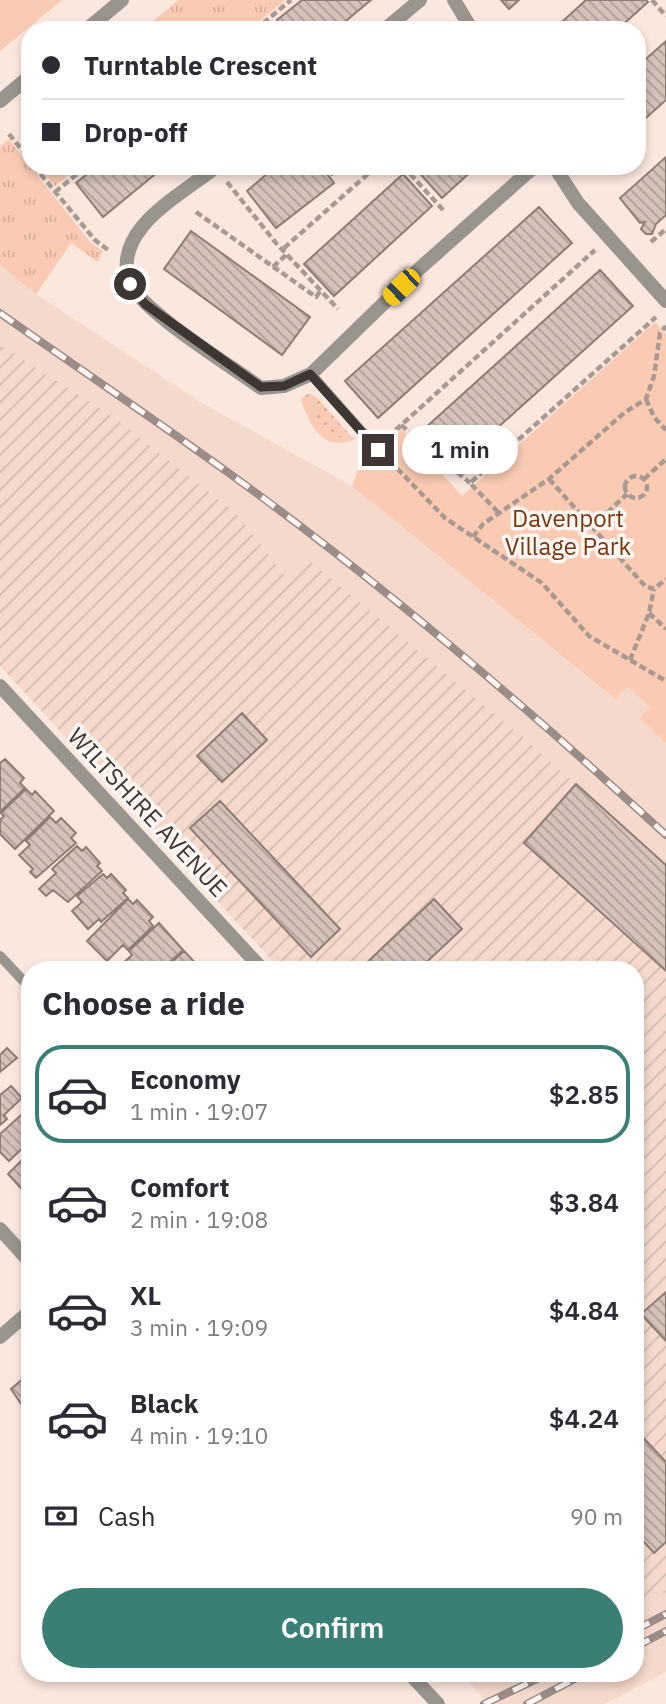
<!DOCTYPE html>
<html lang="en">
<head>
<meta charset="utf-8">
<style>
	body { margin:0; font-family:"IBM Plex Sans",sans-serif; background:#f7f7f7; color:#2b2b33; height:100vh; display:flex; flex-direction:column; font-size:26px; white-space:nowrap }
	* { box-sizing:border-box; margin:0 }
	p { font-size:23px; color:#7c7c81 }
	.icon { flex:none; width:38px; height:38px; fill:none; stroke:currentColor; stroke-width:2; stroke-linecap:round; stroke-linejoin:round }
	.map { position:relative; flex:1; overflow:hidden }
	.drawer { position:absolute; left:21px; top:961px; width:623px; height:721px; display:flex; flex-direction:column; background:#fff; border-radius:28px; box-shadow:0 4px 10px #0003 }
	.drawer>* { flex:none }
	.guide { position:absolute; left:21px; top:21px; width:625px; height:154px; border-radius:28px; box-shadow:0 4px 10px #0003; display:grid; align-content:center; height:154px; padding:0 21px; background:#fff }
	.end { position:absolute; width:32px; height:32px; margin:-16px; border:9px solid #3e3633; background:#fff; box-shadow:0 0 0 4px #fff }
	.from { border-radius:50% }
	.bubble { position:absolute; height:49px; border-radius:24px; background:#fff; box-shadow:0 4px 10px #0003; font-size:23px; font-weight:600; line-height:49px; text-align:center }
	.car { position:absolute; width:21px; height:42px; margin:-21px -10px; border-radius:9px; box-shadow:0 0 5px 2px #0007; background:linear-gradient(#f5c518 24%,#345 0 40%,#f5c518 0 76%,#345 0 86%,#f5c518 0) }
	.guide b { display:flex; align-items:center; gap:24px; height:66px; font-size:26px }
	.guide b+b { border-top:2px solid #e1e1e2 }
	.guide i { width:18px; height:18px; background:#2b2b33 }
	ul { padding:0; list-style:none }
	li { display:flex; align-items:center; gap:21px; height:98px; margin:0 14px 10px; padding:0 7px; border:4px solid transparent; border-radius:28px }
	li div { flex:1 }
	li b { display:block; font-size:26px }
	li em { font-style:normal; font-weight:600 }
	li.current { border-color:#3a7f76 }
	li>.icon { width:63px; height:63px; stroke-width:1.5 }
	h2 { padding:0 21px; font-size:32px; line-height:84px }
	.pay { display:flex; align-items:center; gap:18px; height:77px; padding:0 21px; font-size:26px }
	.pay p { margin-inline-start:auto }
	.primary-button { display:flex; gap:14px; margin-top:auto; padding:14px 21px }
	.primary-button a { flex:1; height:80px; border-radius:42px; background:#3a7f76; color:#fff; font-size:28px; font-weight:600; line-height:80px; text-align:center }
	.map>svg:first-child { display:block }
	.built { fill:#f4d9cc }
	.industrial { fill:url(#industrial-furrows) }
	.grass { fill:url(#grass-tufts) }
	.park { fill:#facab2 }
	.garden { fill:url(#garden-dots) }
	.building { fill:url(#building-back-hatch); stroke:#8e7d74; stroke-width:2 }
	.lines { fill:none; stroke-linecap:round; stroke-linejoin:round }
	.path { stroke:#a89a93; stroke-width:4.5; stroke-dasharray:7 3.5; stroke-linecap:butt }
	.service { stroke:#99958e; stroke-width:10 }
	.minor { stroke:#99958e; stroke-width:14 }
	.tertiary { stroke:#99958e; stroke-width:14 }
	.rail-casing { stroke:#9a8c86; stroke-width:8 }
	.rail { stroke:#fef7f3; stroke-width:5; stroke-dasharray:16; stroke-linecap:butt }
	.route { stroke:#3e3633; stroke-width:9 }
	.labels { text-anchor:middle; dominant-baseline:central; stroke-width:7; stroke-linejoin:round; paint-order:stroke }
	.park-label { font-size:24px; fill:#773811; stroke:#fef7f3 }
	.street-label { font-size:24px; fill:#3e3633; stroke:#fef7f3 }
</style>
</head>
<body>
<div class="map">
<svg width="666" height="1704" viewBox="0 0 666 1704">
	<defs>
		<pattern id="industrial-furrows" width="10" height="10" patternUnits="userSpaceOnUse" patternTransform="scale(1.75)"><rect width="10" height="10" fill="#f4d9cc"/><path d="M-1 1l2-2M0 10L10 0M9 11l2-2" fill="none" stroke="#d2bbb0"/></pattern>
		<pattern id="grass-tufts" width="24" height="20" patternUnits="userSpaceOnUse" patternTransform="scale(1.75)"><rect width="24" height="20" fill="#facab2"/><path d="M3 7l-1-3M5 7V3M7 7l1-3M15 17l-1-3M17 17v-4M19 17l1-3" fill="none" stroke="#d7ae9a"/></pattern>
		<pattern id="garden-dots" width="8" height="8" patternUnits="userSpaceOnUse" patternTransform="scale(1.75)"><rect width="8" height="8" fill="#facab2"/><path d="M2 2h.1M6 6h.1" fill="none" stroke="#d7ae9a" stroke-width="1.8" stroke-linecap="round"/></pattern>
		<pattern id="building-back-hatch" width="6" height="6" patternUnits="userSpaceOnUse" patternTransform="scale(1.75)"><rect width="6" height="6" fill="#d5c2b9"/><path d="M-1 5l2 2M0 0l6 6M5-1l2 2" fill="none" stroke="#ae9e97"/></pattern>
	</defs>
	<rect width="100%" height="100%" fill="#fae7dd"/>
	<!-- built -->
	<path class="built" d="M0,265L36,294L200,402L352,486L614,699L627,686L650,707L639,718L666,743V865L576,784L311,563L290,583L236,513L112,416L0,345Z
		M666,1592V1672L605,1704H489L460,1673H635V1610Z"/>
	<!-- industrial -->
	<path class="industrial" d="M0,345L112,416L236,513L290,583L311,562L533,746L666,865V1592L635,1610V970L280,969L0,666Z"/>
	<!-- grass -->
	<path class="grass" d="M179,0H285L248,30H142Z
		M9,139L90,242L103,251L98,262L71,243L36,294L0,265V146Z
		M39,166H80L55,186Z
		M309,393L319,399L316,403L343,438L350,435L355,439C323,453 309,425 301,399Z"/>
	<!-- park -->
	<path class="park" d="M0,0H62L0,51Z
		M655,322L666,335V743L639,718L650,707L627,686L615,699L352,486L360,464L372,459L401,429L462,496Z"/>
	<!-- garden -->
	<path class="garden" d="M319,399V400L350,435C331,444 320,426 313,410Z"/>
	<!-- building -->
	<path class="building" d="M302,0H371L335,30H285L277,20Z
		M501,0H519L509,9Z
		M586,0H646L648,2L617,30H553Z
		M666,41V100L637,126V67Z
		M666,157V215L656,224L652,234H646L641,229L645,222L640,223L620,198Z
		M97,166H165L103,217L76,183Z
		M276,166H321L334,183L276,228L247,191Z
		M324,166H343L332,175Z
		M413,166H477L442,198Z
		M403,174L432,206L334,296L304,264Z
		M539,207L572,243L378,418L345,381Z
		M191,231L310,317L282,355L164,269Z
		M600,270L633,306L456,465L424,429Z
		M242,713L267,740L222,782L197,756Z
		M5,759L24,778L20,783L25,788L0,812V763Z
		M576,784L666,865V971L524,843Z
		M26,789L32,795L35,791L54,811L15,849L0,834V820L4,816L1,813Z
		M220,801L340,929L311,957L190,828Z
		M50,817L56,823L61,818L76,833L71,838L76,843L36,878L30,872L33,869L19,855L30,845L26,841Z
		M77,846L82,851L86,847L100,863L97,866L102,871L68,902L53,890L46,896L39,889L56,873L52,869Z
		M103,874L107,878L111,874L126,890L123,893L128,898L101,922L99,919L88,929L72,911L82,902L77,896Z
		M128,899L133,904L137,900L153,917L149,921L153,926L128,950L123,945L107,961L87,941Z
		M434,899L462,929L418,970H359Z
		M159,923L183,950L161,970H125L121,965L132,955L129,951Z
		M184,951L202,970H163Z
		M7,1048L17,1058L0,1072V1055Z
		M11,1086L22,1098L4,1115L7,1119L0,1125V1095Z
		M30,1107V1141L9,1161L0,1152V1134Z
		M30,1152V1198L8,1174Z
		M666,1292V1341L641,1314Z
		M30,1373V1417L11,1389Z
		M635,1429L666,1462V1542L654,1553L635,1532Z"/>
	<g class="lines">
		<!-- path -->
		<path class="path" d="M652,0L666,16
			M255,30L291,0
			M9,134L30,160
			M34,166L95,240L108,250
			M403,166L445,212
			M227,182L276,243L338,309
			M55,192L87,166
			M196,212L316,297L321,290
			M651,242L666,229
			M284,248L377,166
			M273,267L288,253
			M646,399L654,417L666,430
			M401,425L470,483
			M388,437L595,250
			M390,461L445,518L542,583L589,636L666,681
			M625 487a11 11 0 1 1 22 0a11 11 0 1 1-22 0Z
			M549,479L645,586L654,589L666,579
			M644,479L666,459
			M498,512L470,483L656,317
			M592,527L627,494
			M473,537L483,524L549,479L624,413L646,399L654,376L660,333L666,326
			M649,613L666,629
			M630,660L649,613L654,589"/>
		<!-- service -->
		<path class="service" d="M311,374L378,450
			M0,956L30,988"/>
		<!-- minor -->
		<path class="minor" d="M454,0L472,30
			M384,30L420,0
			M217,166C195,184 159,205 142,227C129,243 123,261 129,281C139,310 233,367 261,388L284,386L311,374L419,269L535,166
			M554,166L578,203L666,301
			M0,686L263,970
			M0,1337L30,1311"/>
		<!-- tertiary -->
		<path class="tertiary" d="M86,30L122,0
			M0,101L30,76
			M0,1229L30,1262
			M409,1673L438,1704"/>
		<!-- rail casing -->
		<g class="rail-casing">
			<path id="rail" d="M0,313C75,366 151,417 226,471C380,582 526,706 666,835
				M635,1630L666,1614
				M635,1647L666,1631
				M484,1704L550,1673
				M527,1704L586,1673"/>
		</g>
		<!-- rail -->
		<use href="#rail" class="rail"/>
	</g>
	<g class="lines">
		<!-- route -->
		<path class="route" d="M130,284L145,304L261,387L284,386L310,374L378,450"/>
	</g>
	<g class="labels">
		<!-- park labels -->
		<g class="park-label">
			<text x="568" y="518">Davenport<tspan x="568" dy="28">Village Park</tspan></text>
		</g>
		<!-- street labels -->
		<g class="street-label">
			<text transform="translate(148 812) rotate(47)">WILTSHIRE AVENUE</text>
		</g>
	</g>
</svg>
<i class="end from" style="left:130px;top:284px"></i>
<i class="end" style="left:378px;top:450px"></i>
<div class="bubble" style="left:402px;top:425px;width:116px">1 min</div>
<i class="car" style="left:401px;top:287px;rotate:226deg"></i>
<div class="guide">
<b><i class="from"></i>Turntable Crescent</b>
<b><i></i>Drop-off</b>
</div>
<section class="drawer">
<h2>Choose a ride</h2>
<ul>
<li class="current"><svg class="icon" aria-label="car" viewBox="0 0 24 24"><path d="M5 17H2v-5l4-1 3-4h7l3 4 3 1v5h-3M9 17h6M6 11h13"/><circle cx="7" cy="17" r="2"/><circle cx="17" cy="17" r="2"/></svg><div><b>Economy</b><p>1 min · 19:07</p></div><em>$2.85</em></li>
<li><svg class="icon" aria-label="car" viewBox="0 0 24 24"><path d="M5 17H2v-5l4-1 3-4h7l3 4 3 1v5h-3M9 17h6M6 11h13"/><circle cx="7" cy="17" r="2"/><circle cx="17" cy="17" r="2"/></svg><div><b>Comfort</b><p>2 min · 19:08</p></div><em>$3.84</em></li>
<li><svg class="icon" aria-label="car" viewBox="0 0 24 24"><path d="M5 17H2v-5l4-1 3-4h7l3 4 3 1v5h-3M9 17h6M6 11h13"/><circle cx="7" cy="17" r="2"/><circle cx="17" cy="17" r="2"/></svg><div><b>XL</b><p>3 min · 19:09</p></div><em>$4.84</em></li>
<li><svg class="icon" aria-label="car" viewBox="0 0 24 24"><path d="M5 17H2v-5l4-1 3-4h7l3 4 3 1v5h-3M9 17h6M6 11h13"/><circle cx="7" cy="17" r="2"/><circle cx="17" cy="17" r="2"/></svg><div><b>Black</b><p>4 min · 19:10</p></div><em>$4.24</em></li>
</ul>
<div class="pay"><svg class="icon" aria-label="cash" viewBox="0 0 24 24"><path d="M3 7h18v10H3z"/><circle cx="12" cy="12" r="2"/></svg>Cash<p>90 m</p></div>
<div class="primary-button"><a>Confirm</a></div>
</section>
</div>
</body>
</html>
